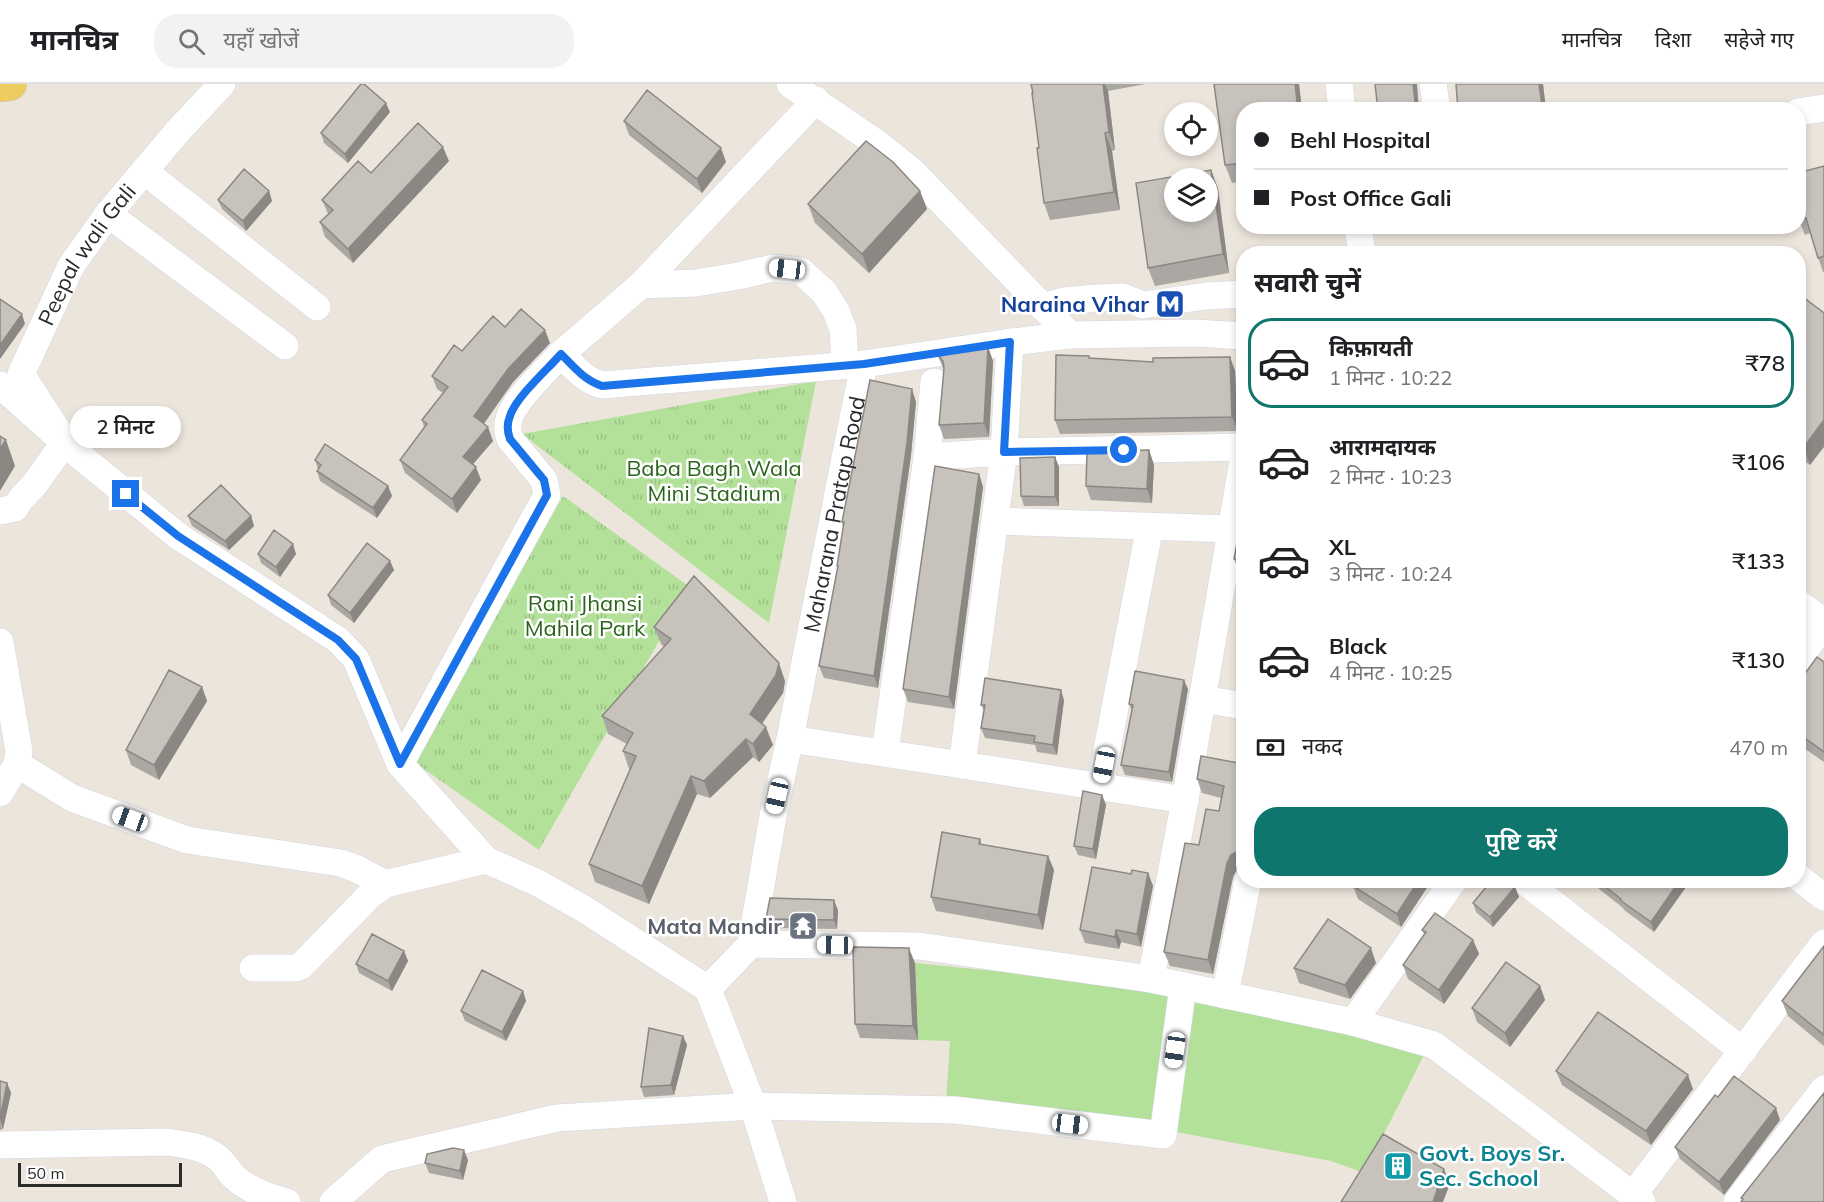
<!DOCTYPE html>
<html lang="hi">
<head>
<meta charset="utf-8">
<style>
	body { margin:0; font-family:Mulish,"Noto Sans Devanagari",sans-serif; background:#f2f2f2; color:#202124; height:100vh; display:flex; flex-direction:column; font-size:22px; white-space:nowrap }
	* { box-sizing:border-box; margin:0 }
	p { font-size:20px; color:#757577 }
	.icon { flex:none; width:33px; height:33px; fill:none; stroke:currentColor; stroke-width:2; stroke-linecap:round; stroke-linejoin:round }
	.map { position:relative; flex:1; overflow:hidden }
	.side { position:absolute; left:1236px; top:162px; width:570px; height:642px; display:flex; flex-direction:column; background:#fff; border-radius:24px; box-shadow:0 3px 9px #0003 }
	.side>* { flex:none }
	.hud { position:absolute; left:1236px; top:18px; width:570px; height:132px; border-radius:24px; box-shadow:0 3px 9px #0003; display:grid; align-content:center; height:132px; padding:0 18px; background:#fff }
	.fabs { position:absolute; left:1164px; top:18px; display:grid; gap:12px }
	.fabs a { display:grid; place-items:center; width:54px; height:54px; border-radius:50%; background:#fff; box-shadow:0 3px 9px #0003; font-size:30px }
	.scale { position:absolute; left:18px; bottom:15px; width:164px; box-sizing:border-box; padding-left:6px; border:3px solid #2a2a2a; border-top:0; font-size:16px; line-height:21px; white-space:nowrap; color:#2a2a2a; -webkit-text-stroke:4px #fff; paint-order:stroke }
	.end { position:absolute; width:27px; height:27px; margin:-14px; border:8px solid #1a73e8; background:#fff; box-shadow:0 0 0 3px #fff }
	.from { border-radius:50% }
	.bubble { position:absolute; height:42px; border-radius:21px; background:#fff; box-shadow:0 3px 9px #0003; font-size:20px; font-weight:600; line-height:42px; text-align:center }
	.car { position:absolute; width:18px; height:36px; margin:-18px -9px; border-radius:8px; box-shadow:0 0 4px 2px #0007; background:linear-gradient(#fff 24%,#345 0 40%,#fff 0 76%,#345 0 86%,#fff 0) }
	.hud b { display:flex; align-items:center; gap:21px; height:57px; font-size:22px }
	.hud b+b { border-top:2px solid #e0e0e0 }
	.hud i { width:15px; height:15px; background:#202124 }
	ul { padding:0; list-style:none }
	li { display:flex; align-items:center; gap:18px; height:90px; margin:0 12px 9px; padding:0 6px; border:3px solid transparent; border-radius:24px }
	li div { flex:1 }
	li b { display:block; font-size:22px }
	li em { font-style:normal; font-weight:600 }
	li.active { border-color:#0f766e }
	li>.icon { width:54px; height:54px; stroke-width:1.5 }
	h2 { padding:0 18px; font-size:27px; line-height:72px }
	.pay { display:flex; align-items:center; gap:15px; height:66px; padding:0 18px; font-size:22px }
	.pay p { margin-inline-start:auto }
	.cta { display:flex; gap:12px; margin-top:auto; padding:12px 18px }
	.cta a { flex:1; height:69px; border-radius:24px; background:#0f766e; color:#fff; font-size:24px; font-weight:600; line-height:69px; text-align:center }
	header { display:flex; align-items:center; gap:36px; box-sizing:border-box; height:84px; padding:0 30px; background:#fff; border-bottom:2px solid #e0e0e0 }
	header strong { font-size:28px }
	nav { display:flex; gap:33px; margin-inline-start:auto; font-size:21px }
	.search { width:420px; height:54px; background:#f2f2f2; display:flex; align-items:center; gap:15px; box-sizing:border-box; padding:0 21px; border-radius:24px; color:#757577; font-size:22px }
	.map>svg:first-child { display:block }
	.grass { fill:#b3e19a }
	.park { fill:url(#park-tufts) }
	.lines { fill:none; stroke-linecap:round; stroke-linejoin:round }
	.minor-casing { stroke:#d2d5e3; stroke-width:28 }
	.major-casing { stroke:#c3c3c3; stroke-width:34 }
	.minor { stroke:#fff; stroke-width:27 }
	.major { stroke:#edcc60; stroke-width:33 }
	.wall { fill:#aba7a2 }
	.shaded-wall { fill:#8b8884 }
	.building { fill:#c7c2bc; stroke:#8b8884; stroke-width:1.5; fill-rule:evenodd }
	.route { stroke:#1a73e8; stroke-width:8 }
	.labels { text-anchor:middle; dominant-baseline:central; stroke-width:5; stroke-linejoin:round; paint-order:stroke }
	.street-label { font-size:22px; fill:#2a2a2a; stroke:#fff }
	.transit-label { font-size:22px; font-weight:bold; fill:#164399; stroke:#fff; text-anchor:end }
	.park-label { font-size:22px; fill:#2b651c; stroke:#fff }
	.worship-label { font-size:22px; font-weight:bold; fill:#5b616d; stroke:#fff; text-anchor:end }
	.culture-label { font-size:22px; font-weight:bold; fill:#0d838f; stroke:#fff; text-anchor:start }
</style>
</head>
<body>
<header>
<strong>मानचित्र</strong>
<div class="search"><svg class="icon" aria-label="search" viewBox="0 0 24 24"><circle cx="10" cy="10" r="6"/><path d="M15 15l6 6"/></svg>यहाँ खोजें</div>
<nav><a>मानचित्र</a><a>दिशा</a><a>सहेजे गए</a></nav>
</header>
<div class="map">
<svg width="1824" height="1118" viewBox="0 0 1824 1118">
	<defs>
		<pattern id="park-tufts" width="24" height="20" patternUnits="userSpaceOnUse" patternTransform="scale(1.5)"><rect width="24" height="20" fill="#b3e19a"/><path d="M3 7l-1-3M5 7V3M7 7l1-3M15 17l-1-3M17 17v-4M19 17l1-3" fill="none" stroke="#9ac185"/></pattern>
	</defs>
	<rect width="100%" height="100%" fill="#ece5dc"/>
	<!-- grass -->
	<path class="grass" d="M915,879L1153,903L1425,969L1364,1089L1331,1077L1155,1044L945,1036L950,957L918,956Z"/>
	<!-- park -->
	<path class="park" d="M816,297L769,539L522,350Z
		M563,412L690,503L539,766L414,678Z"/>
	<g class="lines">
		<!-- minor casing -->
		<g class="minor-casing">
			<g id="minor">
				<path d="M790,0L878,60L912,87L1070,251"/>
				<path d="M1339,0L1342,26"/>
				<path d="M1433,0L1437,26"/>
				<path d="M816,16L641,201L561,270C574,283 584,296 602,301L864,280"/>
				<path d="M1798,28L1824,24"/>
				<path d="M144,87L317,223"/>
				<path d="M108,130L285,262"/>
				<path d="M1358,142L1362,170"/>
				<path d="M641,201L696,199L738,192L773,184L801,187L824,208L836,227L843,245L845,281"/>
				<path d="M1042,223L1064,217L1096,214L1123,213L1143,221L1206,212L1244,210"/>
				<path d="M0,301L74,367L178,452L338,556L356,575L400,680L486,776L536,798L584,825L708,905L753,1022L783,1118"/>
				<path d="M927,373L1004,368L1010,258"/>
				<path id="s1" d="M0,427L15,424L21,415L34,401L65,358L21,290L71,182L108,130L177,48L222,0"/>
				<path d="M995,437L1231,445"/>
				<path d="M1798,519L1824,538"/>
				<path d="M0,558L19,667L17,680L0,709"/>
				<path d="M1798,576L1824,540"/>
				<path d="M1202,615L1244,622"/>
				<path d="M790,655L962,681"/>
				<path d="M885,668L927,373L934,298"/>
				<path d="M17,680L72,714L187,756L341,779L357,785L385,800"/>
				<path d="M400,680L547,411L544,396L510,355C507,347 507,339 510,332C517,313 547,286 561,270"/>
				<path d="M1100,702L1150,442"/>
				<path d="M1185,716L962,681L1004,368L1244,363"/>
				<path d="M1798,793L1824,813"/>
				<path d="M1523,796L1743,967"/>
				<path d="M751,860L919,862L1151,895L1353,938L1434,961L1642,1118"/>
				<path d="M253,884H296L301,882L370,811L385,800L486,776"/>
				<path d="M1151,895L1185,716L1244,371"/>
				<path id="s2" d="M708,905L751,860L773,732L790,655L842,389L864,280L1012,258L1070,251L1195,249L1244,252"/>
				<path d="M1225,911L1248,796"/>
				<path d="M1353,938L1454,796"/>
				<path d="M0,1061L165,1058C183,1060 203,1062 218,1074C224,1079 228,1086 233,1092C248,1106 267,1113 287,1118"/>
				<path d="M1633,1111L1824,859"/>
				<path d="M333,1118L382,1075L557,1034L753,1022L955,1026L1163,1051L1183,902"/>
				<path d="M1737,1118L1824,1005"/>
			</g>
		</g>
		<!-- major casing -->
		<g class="major-casing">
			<path id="major" d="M0,1L10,0"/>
		</g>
		<!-- minor -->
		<use href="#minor" class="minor"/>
		<!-- major -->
		<use href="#major" class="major"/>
	</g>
	<!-- wall -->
	<path class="wall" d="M1031,0H1146L1108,7L1115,66L1112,67L1120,126L1050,136L1044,119L1033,9Z
		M1214,0H1299L1302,26H1244V97L1232,99L1225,81Z
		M1543,0L1546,26H1458Z
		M390,28L348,79L324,59L321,49Z
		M624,37L726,78L702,109L629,51Z
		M449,77L353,179L325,153L320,138L328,130L322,116L371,89Z
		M1824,82V188H1823L1810,149L1805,151L1798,133Z
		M1211,86L1218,105L1229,189L1155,202L1148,184Z
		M269,107L272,117L246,147L222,125L218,116Z
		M920,107L927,125L869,189L815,139L808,120Z
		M1798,211L1810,381L1798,373Z
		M505,243L550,259L513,298L484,340L493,357L473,380L481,396L457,429L405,389L400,376L424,343L422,336L443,309L437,305L432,292Z
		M988,263L993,277L989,353L944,355L939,341L944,286L937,270Z
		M1230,273L1235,287L1238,347L1060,350L1055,336L1090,274L1153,278Z
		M916,318L911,371L878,604L824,594L819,582L838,484L837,482L843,443L842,438Z
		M1149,366L1154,381L1152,419L1091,416L1086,402Z
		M1055,373L1059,383V422H1024L1021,412Z
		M315,376L388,402L392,412L377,434L320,397L317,387L318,385Z
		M979,390L983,403L954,625L908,618L903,605Z
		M1244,426V490L1240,489L1234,475Z
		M188,432H251L254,442L229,466L192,442Z
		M258,470H296L280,493L261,479Z
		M390,477L394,486L354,539L331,521L328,511Z
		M654,543L785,597L783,609L762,640L773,661L759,678L753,673L710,714L697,710L649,820L595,798L589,780L630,685H629L623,667L627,660L608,650L602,632L664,563L661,560Z
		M1824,578V678L1798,660V599Z
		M202,603L207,617L159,696L131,681L126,666Z
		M1188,605L1172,698L1125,691L1121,681L1132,627L1129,620Z
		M1064,616L1057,671L1037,668L1035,661L985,654L981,644L984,627L981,621Z
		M1244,680L1243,781L1237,785L1233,793L1213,890L1170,882L1164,868L1219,727L1221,714L1202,709L1197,695Z
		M1102,711L1106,721L1096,775L1078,771L1074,762Z
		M980,755L982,761L1048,772L1054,786L1043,846L936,827L931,813Z
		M1148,789L1153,802L1141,863L1121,858L1119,865L1085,859L1080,846L1131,790Z
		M1432,796L1401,843L1358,815L1353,802Z
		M1588,796H1691L1654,848L1624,826L1623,824Z
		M1515,803L1519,813L1493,843L1476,828L1473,819Z
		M838,826L837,845L770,844L766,835Z
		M1422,846L1473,856L1479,870L1444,920L1408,895L1403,881L1424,850Z
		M1824,862V962L1788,932L1782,917Z
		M404,867L408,877L392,907L359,889L356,880Z
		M915,879L918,956L860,954L855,940Z
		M1376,879L1350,915L1299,899L1294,884Z
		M1540,902L1545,916L1510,963L1477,938L1472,924Z
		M523,907L526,917L506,957L465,937L461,927Z
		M683,952L687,961L674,1011L644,1013L641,1003Z
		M1556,987L1693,1005L1651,1061L1562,1001Z
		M0,997L7,999L11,1009L3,1045L0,1046Z
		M1718,1013L1780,1036L1724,1111L1680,1075L1675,1063Z
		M468,1076L463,1096L429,1089L425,1079Z"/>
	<!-- shaded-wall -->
	<path class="shaded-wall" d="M1103,0H1105L1108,7L1115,66L1109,48Z
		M1295,0H1299L1302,26H1298Z
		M1413,0H1417L1419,26H1416Z
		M1539,0H1543L1546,26H1543L1542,22Z
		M386,19L390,28L348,79L345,70Z
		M1105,49L1112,67L1120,126L1114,108Z
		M443,63L449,77L353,179L348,165Z
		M721,64L726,78L702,109L697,95Z
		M1211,86L1218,105L1229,189L1223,170Z
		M269,107L272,117L246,147L243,137Z
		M920,107L927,125L869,189L862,170Z
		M22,230L25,240L0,275V261Z
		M545,246L550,259L513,298L479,346L474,332L508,285Z
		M988,263L993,277L989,353L984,339Z
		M1230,273L1235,287L1238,347L1232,333Z
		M912,305L916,318L911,371L878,604L874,592Z
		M1824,336V363L1810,381L1804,363Z
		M488,343L493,357L468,386L463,373Z
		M6,356L15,382L0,407V365Z
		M1149,366L1154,381L1152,419L1147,405Z
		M1055,373L1059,383V422L1055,413Z
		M476,383L481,396L457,429L452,415Z
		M979,390L983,403L954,625L949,613Z
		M388,402L392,412L377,434L373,424Z
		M251,432L254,442L229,466L225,457Z
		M293,460L296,470L280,493L276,483Z
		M390,477L394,486L354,539L350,529Z
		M779,579L785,597L783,609L756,648L750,630Z
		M1184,596L1188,605L1172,698L1169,688Z
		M202,603L207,617L159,696L154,681Z
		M1061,606L1064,616L1057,671L1053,661Z
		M766,643L773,661L759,678L753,660Z
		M746,655L753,673L710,714L704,697Z
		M691,692L697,710L649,820L642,802Z
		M1102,711L1106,721L1096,775L1093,765Z
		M1244,722V780L1243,781L1237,785L1233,793L1213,890L1208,876L1227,779L1231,771L1239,749Z
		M1048,772L1054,786L1043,846L1038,831Z
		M1148,789L1153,802L1141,863L1137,850Z
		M1419,796H1432L1401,843L1397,830Z
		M1680,796H1691L1654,848L1651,838Z
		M1515,803L1519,813L1493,843L1490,833Z
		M834,816L838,826L837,845L834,836Z
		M1116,846L1121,858L1119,865L1115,853Z
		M1473,856L1479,870L1444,920L1439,906Z
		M909,864L915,879L918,956L913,942Z
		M1371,864L1376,879L1350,915L1345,901Z
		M404,867L408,877L392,907L388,897Z
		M1540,902L1545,916L1510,963L1505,949Z
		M523,907L526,917L506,957L502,948Z
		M683,952L687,961L674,1011L671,1001Z
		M1688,991L1693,1005L1651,1061L1646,1047Z
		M7,999L11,1009L3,1045L0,1035Z
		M1776,1024L1780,1036L1724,1111L1719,1098Z
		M464,1066L468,1076L463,1096L460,1087Z
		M1444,1085L1450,1100L1443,1118H1433Z"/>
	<!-- building -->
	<path class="building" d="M361,0H364L386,19L345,70L321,49Z
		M1031,0H1103L1109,48L1105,49L1114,108L1044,119L1037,64H1039L1032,9H1033Z
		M1214,0H1295L1298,26H1244V79L1225,81Z
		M1375,0H1413L1416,26H1378Z
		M1456,0H1539L1542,22L1507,26H1458Z
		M647,6L721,64L697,95L624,37Z
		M418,39L443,63L348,165L320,138L333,126L322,116L358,77L371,89Z
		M866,57L893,78L920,107L862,170L808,120Z
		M1824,82V172L1818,174L1806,134L1799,136L1798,133V89Z
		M244,85L269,107L243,137L218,116Z
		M1211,86L1223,170L1148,184L1136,99ZM1174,94H1208V128H1174Z
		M1799,210L1824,229V336L1804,363L1798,359Z
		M0,215L22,230L0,261Z
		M521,225L545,246L508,285L474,332L488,343L463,373L476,383L452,415L400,376L427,340L422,336L448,303L432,292L454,261L462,267L493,232L505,243Z
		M988,263L984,339L939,341L944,284L943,277L937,270Z
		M1056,271L1089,272V274L1153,278V274L1230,273L1232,333L1055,336Z
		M870,296L912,305L907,359L874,592L819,582L838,482H837L844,438H842Z
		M0,352L6,356L0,365Z
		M325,360L388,402L373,424L317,387L321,381L315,376Z
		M1149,366L1147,405L1086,402L1087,368Z
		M1055,373V413L1021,412L1020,374Z
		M935,382L979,390L949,613L903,605Z
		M221,401L251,432L225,457L188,432Z
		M1243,426H1244V477L1234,475Z
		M274,446L293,460L276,483L258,470Z
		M367,459L390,477L350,529L328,511Z
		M694,492L779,579L776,591L750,630L766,643L753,660L746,655L704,697L691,692L642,802L589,780L636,672L623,667L633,649L602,632L671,555L654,543Z
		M1817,573L1824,578V668L1798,649V599Z
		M169,586L202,603L154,681L126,666Z
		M1135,587L1184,596L1169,688L1121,681L1133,621L1129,620Z
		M985,594L1061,606L1053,661L1034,658L1035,652L981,644L985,621H981Z
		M1201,672L1244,680V722L1239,749L1242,750L1238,767L1231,771L1227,779L1208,876L1164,868L1185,759L1199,761L1206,725L1219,727L1224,702L1197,695Z
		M1083,707L1102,711L1093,765L1074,762Z
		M942,748L980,755L979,760L1048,772L1038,831L931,813Z
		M1092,783L1131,790L1132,786L1148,789L1137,850L1116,846L1115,853L1080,846Z
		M1357,796H1419L1397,830L1353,802Z
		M1492,796H1509L1515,803L1490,833L1473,819Z
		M1597,796H1680L1651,838L1620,816L1621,815Z
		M770,814L834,816V836L766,835Z
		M1435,829L1473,856L1439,906L1403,881L1426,848L1422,846Z
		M1328,835L1371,864L1345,901L1294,884Z
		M372,850L404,867L388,897L356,880Z
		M1824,862V951L1782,917Z
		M853,863L909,864L913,942L855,940Z
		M1506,878L1540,902L1505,949L1472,924Z
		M482,886L523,907L502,948L461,927Z
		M1598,928L1688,991L1646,1047L1556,987Z
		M649,944L683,952L671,1001L641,1003Z
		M1734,992L1776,1024L1719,1098L1675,1063L1715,1011L1718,1013Z
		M0,997L7,999L0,1035Z
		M1824,1009V1118H1741L1743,1115L1741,1114Z
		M1383,1050L1444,1085L1433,1118H1341Z
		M453,1064L464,1066L460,1087L425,1079L427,1070Z"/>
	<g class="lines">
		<!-- route -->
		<path class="route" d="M126,410L178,452L338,556L356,575L400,680L547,411L544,396L510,355C507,347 507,339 510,332C516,313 547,286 561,270C574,283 584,296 602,302L864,280L1010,258L1004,368L1124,366"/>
	</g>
	<!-- icons -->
	<defs>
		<g id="metro-square" transform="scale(1.5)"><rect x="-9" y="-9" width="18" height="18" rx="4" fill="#1a4fb4" stroke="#fff"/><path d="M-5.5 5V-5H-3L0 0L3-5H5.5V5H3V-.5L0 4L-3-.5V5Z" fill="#fff"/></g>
		<g id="temple-square" transform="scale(1.5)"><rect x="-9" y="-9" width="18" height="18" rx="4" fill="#6b7280" stroke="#fff"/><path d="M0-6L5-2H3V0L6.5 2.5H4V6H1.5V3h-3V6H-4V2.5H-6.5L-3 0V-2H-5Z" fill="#fff"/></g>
		<g id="building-square" transform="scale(1.5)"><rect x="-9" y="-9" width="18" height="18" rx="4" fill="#0f9aa8" stroke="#fff"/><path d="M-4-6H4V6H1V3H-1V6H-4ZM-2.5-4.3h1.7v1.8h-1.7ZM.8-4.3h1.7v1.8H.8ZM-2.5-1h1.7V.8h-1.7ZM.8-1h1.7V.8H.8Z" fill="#fff"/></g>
	</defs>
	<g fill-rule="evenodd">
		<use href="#metro-square" x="1170" y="220"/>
		<use href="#temple-square" x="803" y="842"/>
		<use href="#building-square" x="1398" y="1082"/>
	</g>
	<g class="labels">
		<!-- street labels -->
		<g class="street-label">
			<text stroke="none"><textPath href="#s1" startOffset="316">Peepal wali Gali</textPath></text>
			<text stroke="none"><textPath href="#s2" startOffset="500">Maharana Pratap Road</textPath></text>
		</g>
		<!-- transit labels -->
		<g class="transit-label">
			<text x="1149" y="220">Naraina Vihar</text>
		</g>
		<!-- park labels -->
		<g class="park-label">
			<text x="714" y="384">Baba Bagh Wala<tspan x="714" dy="25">Mini Stadium</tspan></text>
			<text x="585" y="519">Rani Jhansi<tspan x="585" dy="25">Mahila Park</tspan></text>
		</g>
		<!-- worship labels -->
		<g class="worship-label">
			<text x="782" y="842">Mata Mandir</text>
		</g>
		<!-- culture labels -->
		<g class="culture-label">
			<text x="1419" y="1069">Govt. Boys Sr.<tspan x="1419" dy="25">Sec. School</tspan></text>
		</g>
	</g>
</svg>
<div class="fabs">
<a><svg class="icon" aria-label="locate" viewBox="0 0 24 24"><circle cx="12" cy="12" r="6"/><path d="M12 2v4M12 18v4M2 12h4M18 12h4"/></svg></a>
<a><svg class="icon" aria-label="layers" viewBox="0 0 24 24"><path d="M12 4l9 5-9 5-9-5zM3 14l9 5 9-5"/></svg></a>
</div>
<div class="scale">50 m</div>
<i class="end from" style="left:1124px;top:366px"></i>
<i class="end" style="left:126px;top:410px"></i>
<div class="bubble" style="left:70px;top:322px;width:111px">2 मिनट</div>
<i class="car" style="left:787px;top:185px;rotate:277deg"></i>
<i class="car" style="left:1104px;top:681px;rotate:191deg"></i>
<i class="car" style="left:777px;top:712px;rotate:193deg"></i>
<i class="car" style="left:130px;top:735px;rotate:290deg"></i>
<i class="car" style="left:835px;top:861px;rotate:271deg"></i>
<i class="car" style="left:1175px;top:966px;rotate:188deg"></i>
<i class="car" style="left:1070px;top:1040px;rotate:97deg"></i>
<div class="hud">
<b><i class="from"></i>Behl Hospital</b>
<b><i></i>Post Office Gali</b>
</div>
<section class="side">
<h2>सवारी चुनें</h2>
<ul>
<li class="active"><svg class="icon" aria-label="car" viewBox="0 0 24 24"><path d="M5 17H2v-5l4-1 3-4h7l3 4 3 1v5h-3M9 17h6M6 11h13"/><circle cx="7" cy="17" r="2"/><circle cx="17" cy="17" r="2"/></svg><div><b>किफ़ायती</b><p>1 मिनट · 10:22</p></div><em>₹78</em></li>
<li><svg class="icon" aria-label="car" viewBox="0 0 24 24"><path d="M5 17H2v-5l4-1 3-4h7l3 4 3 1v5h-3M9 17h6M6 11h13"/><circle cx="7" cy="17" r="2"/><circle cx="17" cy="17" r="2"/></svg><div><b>आरामदायक</b><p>2 मिनट · 10:23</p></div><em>₹106</em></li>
<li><svg class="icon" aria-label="car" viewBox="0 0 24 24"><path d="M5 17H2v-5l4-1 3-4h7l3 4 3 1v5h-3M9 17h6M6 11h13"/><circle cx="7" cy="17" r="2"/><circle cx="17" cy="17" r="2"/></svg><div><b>XL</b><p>3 मिनट · 10:24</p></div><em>₹133</em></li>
<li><svg class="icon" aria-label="car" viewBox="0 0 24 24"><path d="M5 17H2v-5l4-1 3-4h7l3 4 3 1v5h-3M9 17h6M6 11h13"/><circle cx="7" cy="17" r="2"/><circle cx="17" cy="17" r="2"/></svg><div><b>Black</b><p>4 मिनट · 10:25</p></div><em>₹130</em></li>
</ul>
<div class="pay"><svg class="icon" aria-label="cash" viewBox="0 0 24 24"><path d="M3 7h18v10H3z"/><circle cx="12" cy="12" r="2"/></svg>नकद<p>470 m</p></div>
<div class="cta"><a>पुष्टि करें</a></div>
</section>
</div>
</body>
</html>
